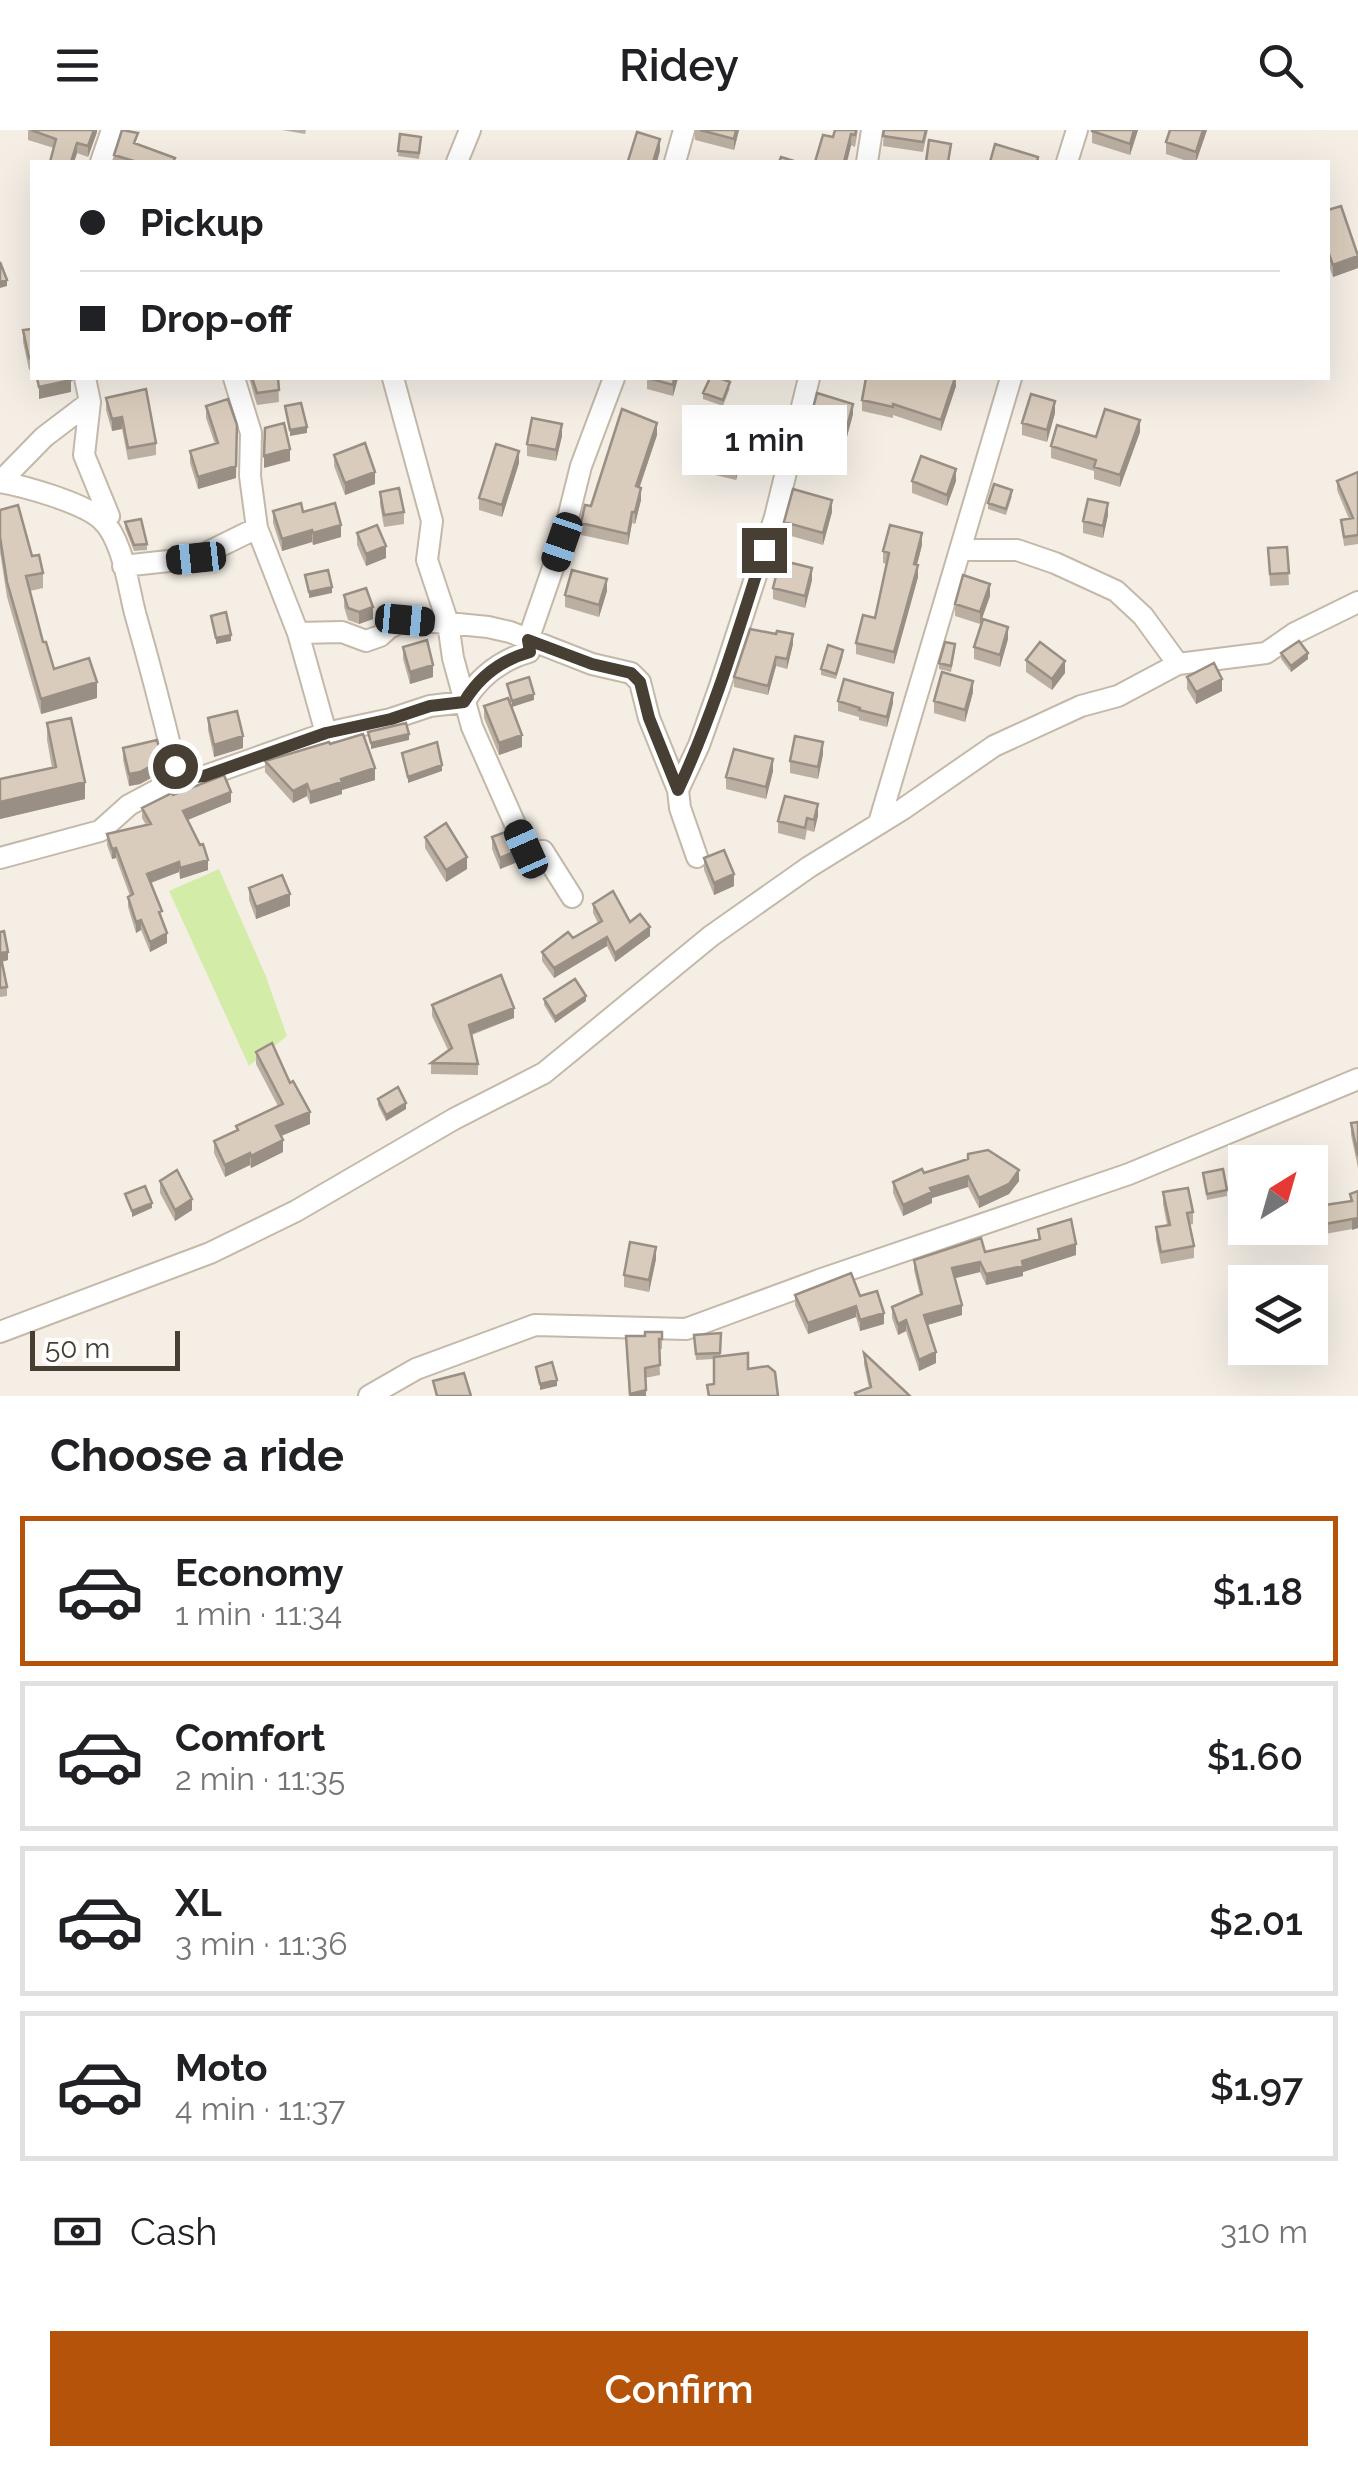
<!DOCTYPE html>
<html lang="en">
<head>
<meta charset="utf-8">
<style>
	body { margin:0; font-family:Raleway,sans-serif; background:#f6f6f6; color:#202124; height:100vh; display:flex; flex-direction:column; font-size:38px; white-space:nowrap }
	* { box-sizing:border-box; margin:0 }
	p { font-size:32px; color:#757577 }
	.icon { flex:none; width:55px; height:55px; fill:none; stroke:currentColor; stroke-width:2; stroke-linecap:round; stroke-linejoin:round }
	.map { position:relative; height:1266px; overflow:hidden }
	.drawer { display:flex; flex-direction:column; background:#fff; flex:1 }
	.drawer>* { flex:none }
	.banner { position:absolute; left:30px; top:30px; width:1300px; height:220px; border-radius:0px; box-shadow:0 10px 40px #0002; display:grid; align-content:center; height:220px; padding:0 50px; background:#fff }
	.needle { width:65px; rotate:37deg }
	.controls { position:absolute; left:1228px; top:1015px; display:grid; gap:20px }
	.controls a { display:grid; place-items:center; width:100px; height:100px; border-radius:0px; background:#fff; box-shadow:0 10px 40px #0002; font-size:50px }
	.scale { position:absolute; left:30px; bottom:25px; width:150px; box-sizing:border-box; padding-left:10px; border:5px solid #473e34; border-top:0; font-size:28px; line-height:35px; white-space:nowrap; color:#473e34; -webkit-text-stroke:8px #fff; paint-order:stroke }
	.end { position:absolute; width:45px; height:45px; margin:-22px; border:12px solid #473e34; background:#fff; box-shadow:0 0 0 5px #fff }
	.from { border-radius:50% }
	.bubble { position:absolute; height:70px; border-radius:0px; background:#fff; box-shadow:0 10px 40px #0002; font-size:32px; font-weight:600; line-height:70px; text-align:center }
	.car { position:absolute; width:30px; height:60px; margin:-30px -15px; border-radius:12px; box-shadow:0 0 8px 2px #0007; background:linear-gradient(#222 24%,#8ab4d8 0 40%,#222 0 76%,#8ab4d8 0 86%,#222 0) }
	.banner b { display:flex; align-items:center; gap:35px; height:95px; font-size:38px }
	.banner b+b { border-top:2px solid #e0e0e0 }
	.banner i { width:25px; height:25px; background:#202124 }
	ul { padding:0; list-style:none }
	li { display:flex; align-items:center; gap:30px; height:150px; margin:0 20px 15px; padding:0 30px; border:5px solid #e0e0e0; border-radius:0px }
	li div { flex:1 }
	li b { display:block; font-size:38px }
	li em { font-style:normal; font-weight:600 }
	li.selected { border-color:#b45309 }
	li>.icon { width:90px; height:90px; stroke-width:1.5 }
	h2 { padding:0 50px; font-size:45px; line-height:120px }
	.pay { display:flex; align-items:center; gap:25px; height:110px; padding:0 50px; font-size:38px }
	.pay p { margin-inline-start:auto }
	.action { display:flex; gap:20px; margin-top:auto; padding:20px 50px }
	.action a { flex:1; height:115px; border-radius:0px; background:#b45309; color:#fff; font-size:40px; font-weight:600; line-height:115px; text-align:center }
	header { display:flex; justify-content:space-between; align-items:center; height:130px; padding:0 50px; background:#fff; font-size:45px; font-weight:600 }
	.map>svg:first-child { display:block }
	.green { fill:#d3eda9 }
	.lines { fill:none; stroke-linecap:round; stroke-linejoin:round }
	.minor-casing { stroke:#c4b8a9; stroke-width:24 }
	.minor { stroke:#fff; stroke-width:20 }
	.wall { fill:#bbafa2 }
	.shaded-wall { fill:#998f84 }
	.building { fill:#daccbc; stroke:#998f84; stroke-width:2.5 }
	.route { stroke:#473e34; stroke-width:12 }
</style>
</head>
<body>
<header><svg class="icon" aria-label="menu" viewBox="0 0 24 24"><path d="M4 6h16M4 12h16M4 18h16"/></svg>Ridey<svg class="icon" aria-label="search" viewBox="0 0 24 24"><circle cx="10" cy="10" r="6"/><path d="M15 15l6 6"/></svg></header>
<div class="map">
<svg width="1358" height="1266" viewBox="0 0 1358 1266">
	<rect width="100%" height="100%" fill="#f4eee5"/>
	<!-- green -->
	<path class="green" d="M219,739L265,844L287,906L249,936L169,761Z"/>
	<g class="lines">
		<!-- minor casing -->
		<g class="minor-casing">
			<path id="minor" d="M101,32L112,0
				M457,32L470,0
				M675,32L684,0
				M867,32L872,0
				M1067,32L1077,0
				M90,272L84,325L109,386L104,391
				M0,352C25,356 83,373 101,389C123,409 128,456 135,483C151,539 165,593 178,649
				M0,352L44,307L90,272L85,248
				M257,398L298,503L326,603
				M123,436L196,428L257,398L250,346L251,303L234,248
				M298,503L342,502L366,511L380,506L389,498L405,490L448,493L427,430L432,391L393,248
				M1178,534L1266,523L1295,503L1358,472
				M464,572C479,547 501,530 529,522L528,510L562,412L581,336L614,248
				M879,693L1011,248
				M697,727L680,678L678,660L699,615L720,556L775,387L809,248
				M0,728L100,701L129,675L178,649L205,646L326,603L391,589L430,576L464,572
				M572,767L543,721L533,722L526,719L472,597L453,528L448,493L488,497L510,502L592,534L631,543L640,552L649,588L678,660
				M0,1202L210,1123L296,1081L454,989L544,943L711,806L809,737L903,679L994,616L1081,576L1118,566L1178,534L1143,486L1116,461L1055,433L1017,420H960
				M369,1266L416,1239L535,1195L686,1199L822,1149L1129,1044L1358,949"/>
		</g>
		<!-- minor -->
		<use href="#minor" class="minor"/>
	</g>
	<!-- wall -->
	<path class="wall" d="M28,0H97V2L88,27L77,23L74,32H50L54,18L28,10Z
		M282,0H306L305,4Z
		M695,0H739L734,20L695,10Z
		M858,0L855,17L833,7Z
		M884,0H928L923,22L883,16Z
		M1092,0H1138L1130,25L1092,13Z
		M1207,0L1196,32H1190L1166,24V12Z
		M400,4L421,13L419,29L398,26Z
		M138,15L175,32H114V25Z
		M1328,80L1358,122V138L1333,147L1328,133Z
		M32,199V239L29,240L23,212V200Z
		M249,248H278L279,272L257,275Z
		M647,248H678L673,266L647,259Z
		M956,248V256L941,301L893,285V288L862,281V270Z
		M730,258L723,276L703,269V263Z
		M106,268L156,313V325L128,330L122,299L112,301L106,280Z
		M206,276L236,348L198,359L190,333V321L215,314L206,288Z
		M1055,283L1047,312L1022,305V293Z
		M853,284L845,314L827,309V305L810,300V290Z
		M1140,302L1120,357L1094,349V341L1051,328V316L1096,307Z
		M657,305L639,358L641,370L635,394L632,393L628,415L581,405V393L591,376Z
		M562,306L556,331L527,326V314Z
		M334,325L375,354L345,365L334,336Z
		M742,325L736,350L715,345V333Z
		M519,333L502,387L479,380V368Z
		M1358,342V414L1344,416L1341,390L1349,389L1337,360V351Z
		M912,351H956L947,376L912,363Z
		M380,362L404,382V394L384,397L380,374Z
		M1012,366L1006,385L988,379V373Z
		M0,380L43,443V458L30,461L43,512L54,539L97,568L41,584L7,467L0,422Z
		M273,381L341,407L313,415L312,412L282,421L273,393Z
		M832,382L823,415L784,404V392Z
		M1108,385L1103,408L1083,403V391Z
		M125,392L147,414V420L134,421L125,398Z
		M357,403L386,428L366,436L357,415Z
		M922,415L917,435L918,447L894,534L856,524V513L875,488L886,434L883,433V421Z
		M1287,417L1289,455L1270,456L1268,418Z
		M812,450L805,478L773,469V458Z
		M607,461L599,487L565,477V465Z
		M344,465L373,489L359,494L348,490L344,477Z
		M990,466L980,494L955,486V474Z
		M776,504L793,514L787,539L776,536L768,565L734,557V547Z
		M1008,509L1000,537L974,529V517Z
		M403,517L433,547L410,554L403,529Z
		M955,520L951,542L939,539V533Z
		M1281,523L1308,529L1291,542L1281,529Z
		M843,526L836,549L821,545V539Z
		M1026,530L1065,543L1052,560L1026,542Z
		M1187,547L1222,561L1196,574L1187,559Z
		M973,562L965,592L934,583V571Z
		M838,571L893,573L887,597L859,590V587L838,581Z
		M484,576L522,617L499,625L484,588Z
		M208,588L243,618L214,627L208,600Z
		M47,593L85,669L0,689V649L52,638L47,610Z
		M330,614L375,650L342,660V664L310,674L307,666L293,673L265,642V631Z
		M123,618L162,642L140,654L129,656L123,630Z
		M823,624L818,649L790,643V631Z
		M773,641L766,669L726,659V647Z
		M231,672L187,690L208,740L180,749L179,742L151,753L167,813L150,822L141,800L136,803L128,777V767L130,766L116,728L112,729L107,715V704L146,695L142,688V678Z
		M818,686L814,702L807,700L805,710L778,703V691Z
		M425,707L467,739L446,752L425,718Z
		M492,707L520,731L500,739L492,719Z
		M704,728L734,756L714,765L704,740Z
		M249,758L290,776L256,789L249,770Z
		M593,774L630,792L650,806L615,832L607,816L554,848L542,831V822L573,808L598,793L593,783Z
		M0,802L8,830L2,832L7,857V866L0,867Z
		M544,869L586,871L555,893L544,875Z
		M432,875L514,888L472,905L478,934V945L431,944V933L448,920L432,886Z
		M256,922L310,994L281,1006L283,1022L251,1038L250,1035L225,1047L214,1023V1011L236,1000V996L278,976L256,934Z
		M378,969L406,979L386,991L378,975Z
		M1358,992V1038L1351,1005V993Z
		M924,1043L1019,1051L1009,1064L979,1078L968,1057L932,1068V1073L903,1086L893,1063V1052Z
		M1203,1043L1227,1060V1066L1207,1070Z
		M160,1051L192,1080L175,1091L160,1063Z
		M1358,1061V1098L1314,1106L1311,1077L1350,1071V1064Z
		M1163,1062L1193,1082V1094L1189,1095L1194,1116V1128L1161,1134L1156,1109V1097L1167,1095L1163,1074Z
		M1038,1099L1076,1125L1023,1142V1146L986,1155L980,1142L955,1148L962,1185L927,1195L936,1233L919,1241L906,1201L898,1205L892,1188V1177L920,1165L914,1140V1130L985,1122L1038,1110Z
		M656,1129L649,1162L624,1157V1145Z
		M795,1165L860,1166L884,1194L860,1201L856,1187L808,1204L795,1175Z
		M662,1202V1219H659L660,1245L645,1248L646,1266H629L626,1216Z
		M721,1203L720,1226L748,1239L778,1266H708L707,1255L714,1254V1229L696,1230L694,1205Z
		M864,1223L910,1266L869,1258L864,1234Z"/>
	<!-- shaded-wall -->
	<path class="shaded-wall" d="M94,0H97V2L88,27V16Z
		M736,0H739L734,20V9Z
		M1134,0H1138L1130,25V14Z
		M1203,0H1207L1196,32V22Z
		M851,4V16L847,32H844Z
		M660,9V21L657,32H653Z
		M77,13V23L74,32H71Z
		M1358,126V138L1333,147V135Z
		M7,150V156L0,158V152Z
		M674,248H678L673,266V255Z
		M955,248L956,256L941,301V290Z
		M71,250V262L39,269V257Z
		M1055,271V283L1047,312V300Z
		M853,274V284L845,314V304Z
		M122,287V299L112,301V289Z
		M1140,290V302L1120,357V345Z
		M657,293V305L636,368V356Z
		M562,294V306L556,331V320Z
		M237,295L236,348L198,359V347Z
		M307,297V303L290,306V300Z
		M742,313V325L736,350V338Z
		M290,319V331L264,338V326Z
		M519,321V333L502,387V375Z
		M956,339V351L947,376V365Z
		M375,342V354L345,365V353Z
		M641,358V370L635,394V382Z
		M832,370V382L823,415V403Z
		M1108,373V385L1103,408V396Z
		M632,382V393L628,415V404Z
		M341,395V407L313,415V403Z
		M312,400V412L282,421V409Z
		M922,403V415L914,446V434Z
		M386,416V428L366,436V424Z
		M918,435V447L894,534V522Z
		M812,438V450L805,478V466Z
		M607,449V461L599,487V475Z
		M990,454V466L980,494V482Z
		M332,457V463L309,468V462Z
		M373,477V489L359,494V482Z
		M1008,497V509L1000,537V525Z
		M793,504V514L787,539V529Z
		M231,505V511L216,514V508Z
		M1308,523V529L1291,542V536Z
		M776,527V536L768,565V556Z
		M1065,531V543L1052,560V549Z
		M433,535V547L410,554V542Z
		M1222,549V561L1196,574V562Z
		M973,551V562L965,592V580Z
		M97,552V568L41,584V569Z
		M893,563V573L887,597V587Z
		M534,564V570L512,577V571Z
		M409,604V610L371,619V613Z
		M522,605V617L499,625V613Z
		M243,606V618L214,627V615Z
		M823,612V624L818,649V637Z
		M773,629V641L766,669V657Z
		M162,630V642L140,654L129,656V644Z
		M442,635V641L408,653V647Z
		M375,638V650L342,660V664L310,674V662L341,649Z
		M85,652V669L0,689V672Z
		M307,654V666L293,673V661Z
		M231,662V672L183,692V681Z
		M818,674V686L814,702V690Z
		M116,718V728L112,729V719Z
		M520,719V731L500,739V728Z
		M467,727V739L446,752V740Z
		M208,730V740L180,749V738Z
		M179,732V742L147,754V744Z
		M734,744V756L714,765V753Z
		M290,764V776L256,789V777Z
		M141,790V800L136,803V792Z
		M650,797V806L615,832V823Z
		M167,803V813L150,822V812Z
		M607,807V816L554,848V838Z
		M8,822V830L0,832V823Z
		M586,866V871L555,893V887Z
		M514,878V888L469,905V895Z
		M406,973V979L386,991V985Z
		M310,982V994L276,1008V996Z
		M283,1010V1022L251,1038V1026Z
		M250,1023V1035L225,1047V1035Z
		M1019,1040V1051L1009,1064L979,1078V1068Z
		M968,1046V1057L932,1068V1073L903,1086V1075L930,1058Z
		M192,1069V1080L175,1091V1080Z
		M152,1073V1078L132,1087V1081Z
		M1358,1088V1098L1352,1100V1090Z
		M1076,1114V1125L1023,1142V1146L986,1155V1144Z
		M656,1117V1129L649,1162V1150Z
		M980,1132V1142L952,1149V1138Z
		M962,1175V1185L924,1196V1185Z
		M856,1176V1187L808,1204V1193Z
		M884,1183V1194L860,1201V1190Z
		M906,1190V1201L898,1205V1194Z
		M936,1222V1233L919,1241V1230Z
		M557,1250V1256L540,1260V1254Z
		M646,1260V1266H630V1264Z"/>
	<!-- building -->
	<path class="building" d="M31,0H94L88,16L77,13L71,32H50L56,9Z
		M122,0L138,3L134,13L175,28L173,32H137L114,25Z
		M700,0H736L734,9Z
		M835,0H856L855,5L851,4L844,32H815L823,5L833,7Z
		M884,0H926L923,12L883,6Z
		M1092,0H1134L1130,14L1092,1Z
		M1170,0H1203L1196,22L1166,12Z
		M637,2L660,9L653,32H633L628,31Z
		M400,4L421,7L419,23L398,21Z
		M929,10L951,14L948,32H926Z
		M995,14L1038,27L1037,32H990Z
		M781,27L797,32H779Z
		M1341,76L1358,126L1333,135L1328,121V80Z
		M0,132L7,150L0,152Z
		M32,199V227L29,228L23,200Z
		M37,248H70L71,250L39,257Z
		M252,248H278L279,260L257,263Z
		M648,248H674L673,255Z
		M710,248H720L730,252L723,270L703,263Z
		M866,248H955L941,290L893,274V277L862,270Z
		M146,259L156,313L128,318L122,287L112,289L106,268Z
		M817,263L853,274L845,304L827,299L828,296L810,290Z
		M1031,264L1055,271L1047,300L1022,293Z
		M228,269L237,295L236,336L198,347L190,321L218,313L206,276Z
		M301,273L307,297L290,300L285,276Z
		M622,279L657,293L636,356L641,358L635,382H632L628,404L581,393L585,375L591,376Z
		M1105,279L1140,290L1120,345L1094,337L1096,330L1051,316L1057,295L1096,307Z
		M532,288L562,294L556,320L527,314Z
		M284,293L290,319L264,326L265,298Z
		M721,308L742,313L736,338L715,333Z
		M365,313L375,342L345,353L334,325Z
		M496,314L519,321L502,375L479,368Z
		M921,326L956,339L947,365L912,351Z
		M1358,342V405L1344,407L1341,390L1353,388L1337,351Z
		M994,354L1012,360L1006,379L988,373Z
		M399,358L404,382L384,385L380,362Z
		M793,359L832,370L823,403L784,392Z
		M1088,369L1108,373L1103,396L1083,391Z
		M301,373L303,382L335,373L341,395L313,403L312,400L282,409L273,381Z
		M18,375L32,426L39,425L43,443L26,446L43,512H46L54,539L89,528L97,552L41,569L7,452L0,407V380Z
		M141,389L147,414L134,415L125,392Z
		M377,395L386,416L366,424L357,403Z
		M890,395L922,403L914,434L918,435L894,522L856,513L863,485L875,488L889,423L883,421Z
		M1287,417L1289,443L1270,444L1268,418Z
		M780,430L812,438L805,466L773,458Z
		M328,440L332,457L309,462L305,445Z
		M572,440L607,449L599,475L565,465Z
		M963,445L990,454L980,482L955,474Z
		M366,458L373,477L359,482L348,478L344,465Z
		M226,482L231,505L216,508L211,486Z
		M983,489L1008,497L1000,525L974,517Z
		M750,499L776,504L777,501L793,504L787,529L776,527L768,556L734,547Z
		M427,510L433,535L410,542L403,517Z
		M1299,511L1308,523L1291,536L1281,523Z
		M945,512L955,514L951,536L939,533Z
		M1040,512L1065,531L1052,549L1026,530Z
		M828,515L843,520L836,544L821,539Z
		M1214,533L1222,549L1196,562L1187,547Z
		M942,542L973,551L965,580L934,571Z
		M529,547L534,564L512,571L507,554Z
		M844,549L893,563L887,587L859,580L860,578L838,571Z
		M508,568L522,605L499,613L484,576Z
		M237,581L243,606L214,615L208,588Z
		M71,588L85,652L0,672V649L56,637L47,593Z
		M406,593L409,604L371,613L368,602Z
		M363,604L375,638L341,649L342,652L310,662L307,654L293,661L265,631L329,612L330,614Z
		M795,606L823,612L818,637L790,631Z
		M157,610L162,630L140,642L129,644L123,618Z
		M437,612L442,635L408,647L402,623Z
		M734,619L773,629L766,657L726,647Z
		M224,645L231,662L183,681L200,715L203,714L208,730L180,738L179,732L147,744L162,781L159,782L167,803L150,812L141,790L136,792L128,767L133,764L116,718L112,719L107,704L151,694L142,678L172,663L173,665Z
		M785,666L818,674L814,690L807,688L805,698L778,691Z
		M446,693L467,727L446,740L425,707Z
		M508,701L513,713L520,719L500,728L492,707Z
		M724,720L734,744L714,753L704,728Z
		M282,745L290,764L256,777L249,758Z
		M613,761L630,792L640,784L650,797L615,823L607,807L554,838L542,822L568,802L573,808L602,791L593,774Z
		M4,801L8,822L0,823L7,857L0,858V802Z
		M501,845L514,878L469,895L478,934L431,933L452,918L432,875Z
		M575,849L586,866L555,887L544,869Z
		M272,913L290,953L293,951L310,982L276,996L283,1010L251,1026L250,1023L225,1035L214,1011L238,1000L236,996L283,974L256,922Z
		M398,957L406,973L386,985L378,969Z
		M1358,992V1026L1351,993Z
		M988,1020L1019,1040L1009,1054L979,1068L968,1046L930,1058L932,1062L903,1075L893,1052L922,1039L924,1043L968,1029V1024Z
		M1223,1039L1227,1060L1207,1064L1203,1043Z
		M177,1040L192,1069L175,1080L160,1051Z
		M145,1056L152,1073L132,1081L125,1064Z
		M1188,1058L1193,1082L1187,1083L1194,1116L1161,1122L1156,1097L1170,1095L1163,1062Z
		M1358,1061V1088L1314,1096L1311,1077L1352,1071L1350,1064Z
		M1071,1089L1076,1114L1022,1131L1023,1136L986,1144L980,1132L952,1138L962,1175L924,1185L936,1222L919,1230L906,1190L898,1194L892,1177L922,1164L914,1130L981,1108L985,1122L1040,1109L1038,1099Z
		M630,1112L656,1117L649,1150L624,1145Z
		M851,1143L860,1166L877,1161L884,1183L860,1190L856,1176L808,1193L795,1165Z
		M645,1202H662V1209H659L660,1235L645,1238L646,1260L630,1264L626,1206H645Z
		M721,1203L720,1223L696,1224L694,1205Z
		M748,1223V1239L768,1236L775,1242L778,1266H709L707,1255L714,1254V1227Z
		M864,1223L910,1266H856L855,1263L871,1257Z
		M552,1232L557,1250L540,1254L536,1237Z
		M464,1243L471,1266H437L433,1251Z"/>
	<g class="lines">
		<!-- route -->
		<path class="route" d="M175,636L178,649L204,646L326,603L391,589L430,576L464,572C479,547 501,530 530,522L528,510L592,534L631,543L640,552L649,588L678,660C714,583 738,501 764,420"/>
	</g>
</svg>
<div class="controls">
<a><svg class="needle" viewBox="-14 -14 28 28"><path d="M0-13l5 13h-10z" fill="#e53935"/><path d="M0 13l5-13h-10z" fill="#757577"/></svg></a>
<a><svg class="icon" aria-label="layers" viewBox="0 0 24 24"><path d="M12 4l9 5-9 5-9-5zM3 14l9 5 9-5"/></svg></a>
</div>
<div class="scale">50 m</div>
<i class="end from" style="left:175px;top:636px"></i>
<i class="end" style="left:764px;top:420px"></i>
<div class="bubble" style="left:682px;top:275px;width:165px">1 min</div>
<i class="car" style="left:562px;top:412px;rotate:199deg"></i>
<i class="car" style="left:196px;top:428px;rotate:264deg"></i>
<i class="car" style="left:405px;top:490px;rotate:95deg"></i>
<i class="car" style="left:526px;top:719px;rotate:336deg"></i>
<div class="banner">
<b><i class="from"></i>Pickup</b>
<b><i></i>Drop-off</b>
</div>
</div>
<section class="drawer">
<h2>Choose a ride</h2>
<ul>
<li class="selected"><svg class="icon" aria-label="car" viewBox="0 0 24 24"><path d="M5 17H2v-5l4-1 3-4h7l3 4 3 1v5h-3M9 17h6M6 11h13"/><circle cx="7" cy="17" r="2"/><circle cx="17" cy="17" r="2"/></svg><div><b>Economy</b><p>1 min · 11:34</p></div><em>$1.18</em></li>
<li><svg class="icon" aria-label="car" viewBox="0 0 24 24"><path d="M5 17H2v-5l4-1 3-4h7l3 4 3 1v5h-3M9 17h6M6 11h13"/><circle cx="7" cy="17" r="2"/><circle cx="17" cy="17" r="2"/></svg><div><b>Comfort</b><p>2 min · 11:35</p></div><em>$1.60</em></li>
<li><svg class="icon" aria-label="car" viewBox="0 0 24 24"><path d="M5 17H2v-5l4-1 3-4h7l3 4 3 1v5h-3M9 17h6M6 11h13"/><circle cx="7" cy="17" r="2"/><circle cx="17" cy="17" r="2"/></svg><div><b>XL</b><p>3 min · 11:36</p></div><em>$2.01</em></li>
<li><svg class="icon" aria-label="car" viewBox="0 0 24 24"><path d="M5 17H2v-5l4-1 3-4h7l3 4 3 1v5h-3M9 17h6M6 11h13"/><circle cx="7" cy="17" r="2"/><circle cx="17" cy="17" r="2"/></svg><div><b>Moto</b><p>4 min · 11:37</p></div><em>$1.97</em></li>
</ul>
<div class="pay"><svg class="icon" aria-label="cash" viewBox="0 0 24 24"><path d="M3 7h18v10H3z"/><circle cx="12" cy="12" r="2"/></svg>Cash<p>310 m</p></div>
<div class="action"><a>Confirm</a></div>
</section>
</body>
</html>
